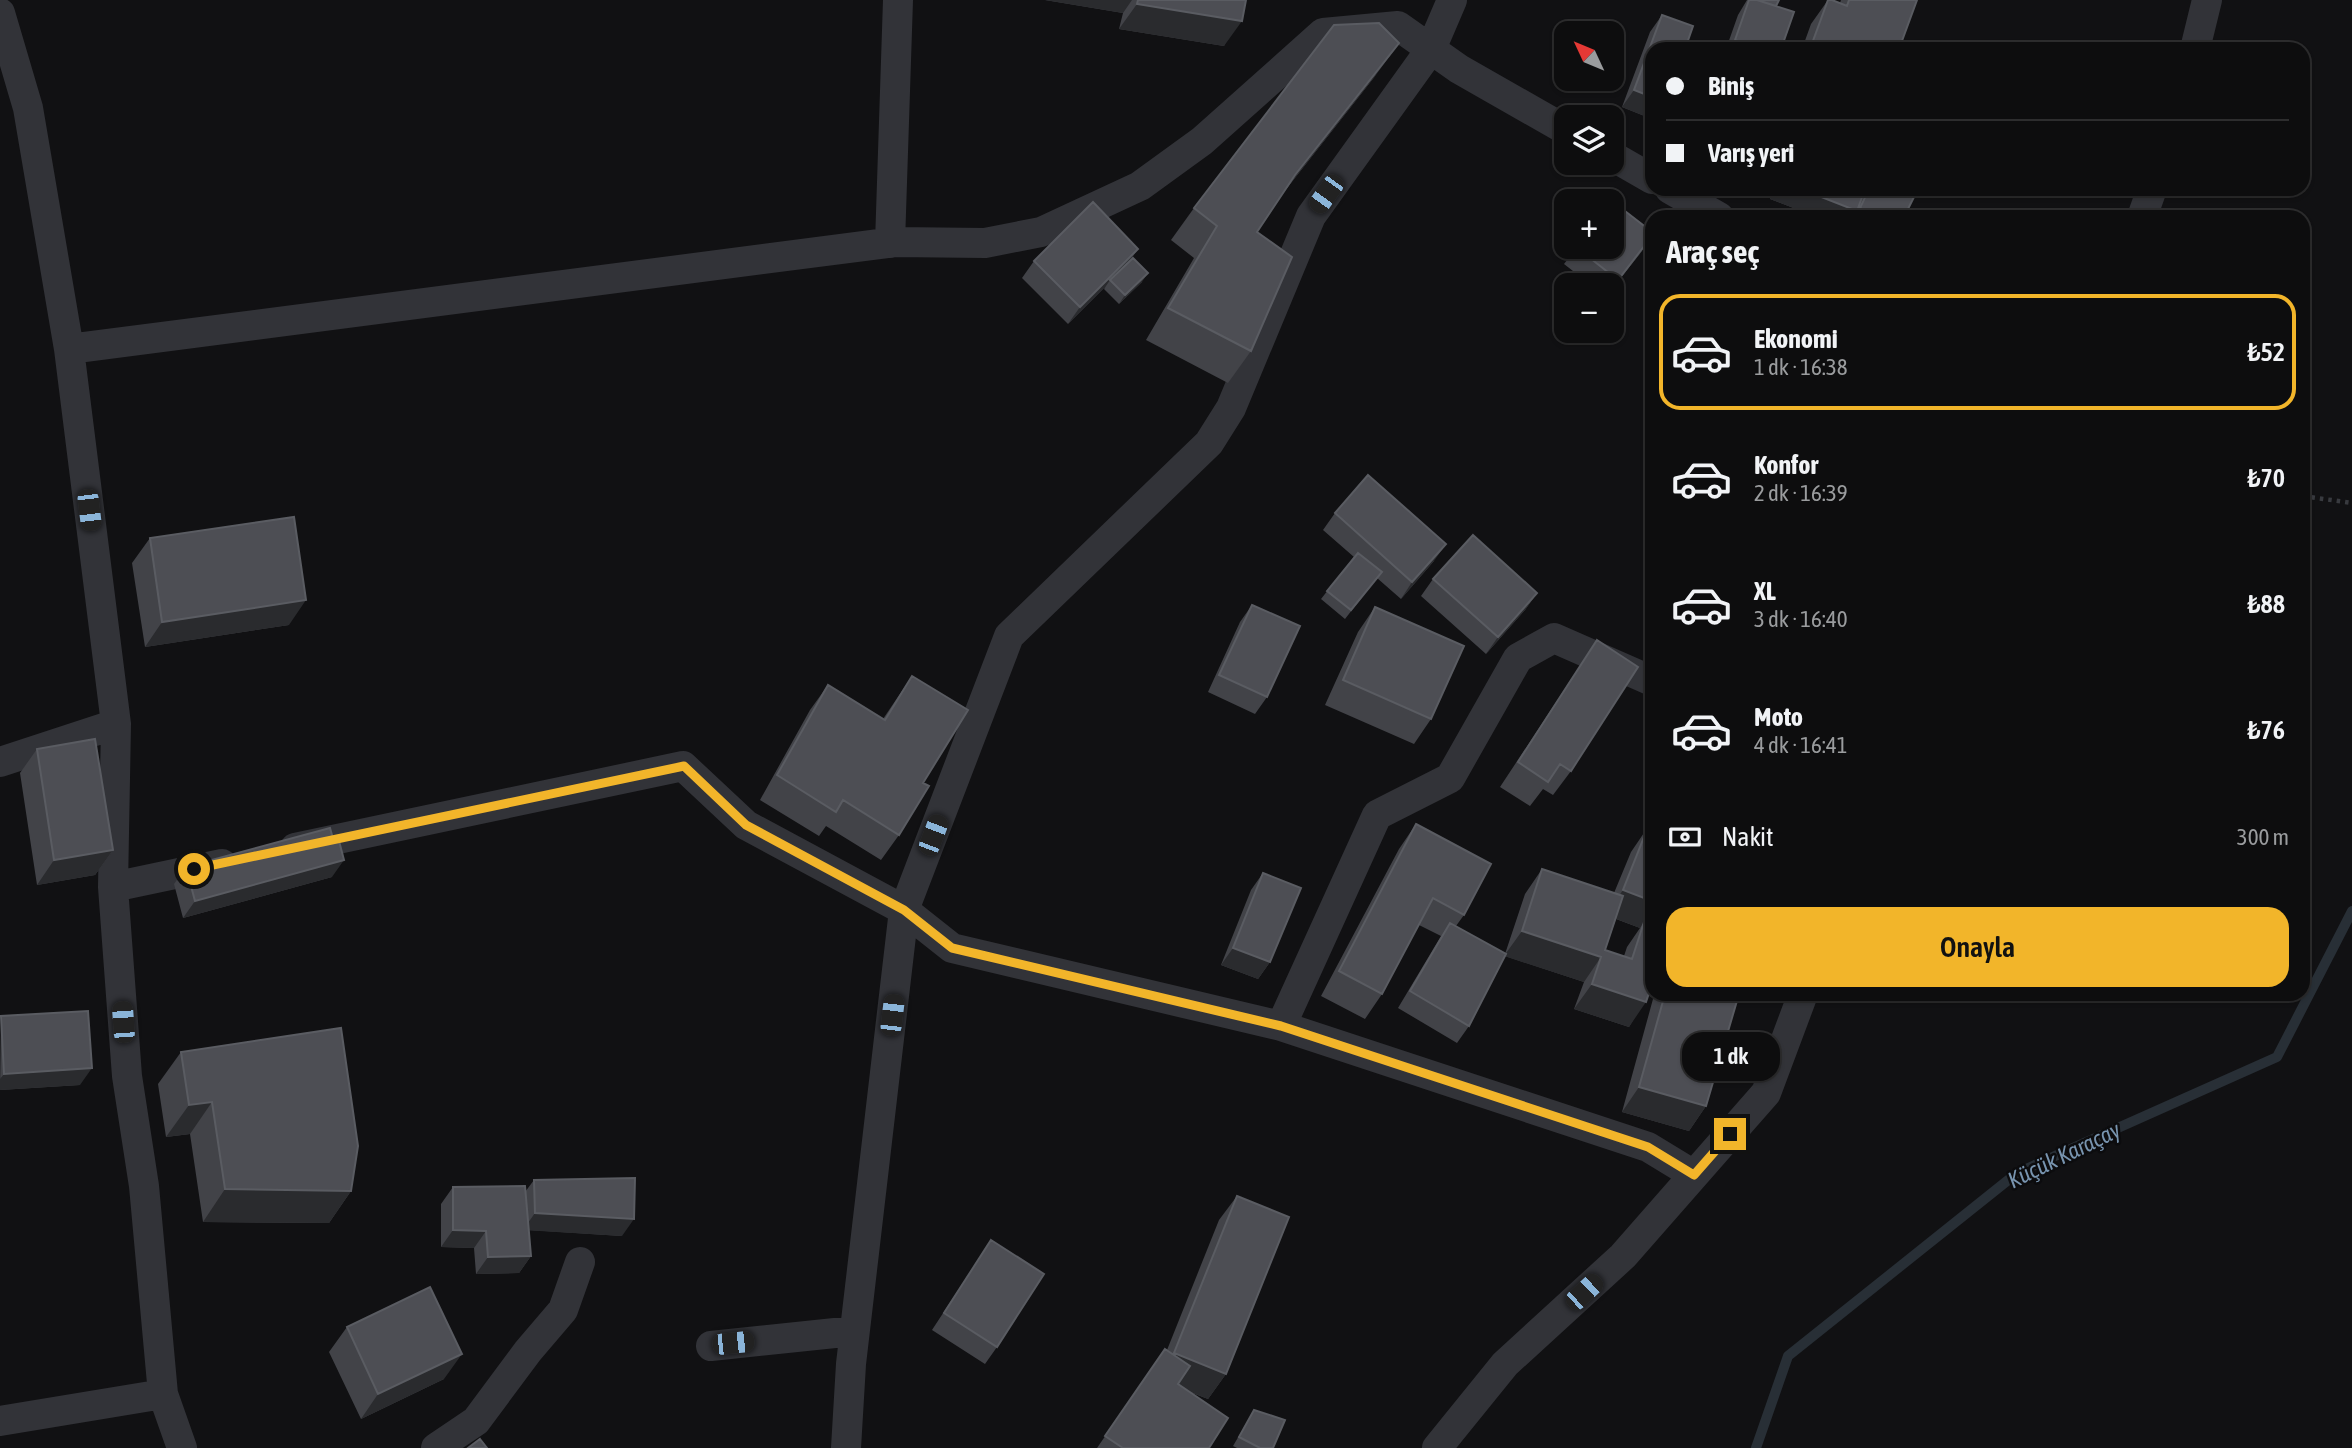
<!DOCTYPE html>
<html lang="tr">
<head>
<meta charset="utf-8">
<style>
	body { margin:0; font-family:"Asap Condensed",sans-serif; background:#1b1b1c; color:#f1f3f6; height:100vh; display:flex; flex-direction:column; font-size:26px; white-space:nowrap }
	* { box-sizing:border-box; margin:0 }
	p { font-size:23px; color:#9a9c9e }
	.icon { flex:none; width:38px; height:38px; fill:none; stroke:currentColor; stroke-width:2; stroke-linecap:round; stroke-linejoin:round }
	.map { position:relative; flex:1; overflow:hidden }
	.panel { position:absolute; left:1645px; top:210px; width:665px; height:791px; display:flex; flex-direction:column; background:#0d0d0e; border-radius:21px; box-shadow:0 2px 5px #0004,0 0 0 2px #2d2d2e }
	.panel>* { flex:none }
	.banner { position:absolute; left:1645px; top:42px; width:665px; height:154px; border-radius:21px; box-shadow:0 2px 5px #0004,0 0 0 2px #2d2d2e; display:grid; align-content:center; height:154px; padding:0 21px; background:#0d0d0e }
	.needle { width:46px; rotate:314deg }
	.fabs { position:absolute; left:1554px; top:21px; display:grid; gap:14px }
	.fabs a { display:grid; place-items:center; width:70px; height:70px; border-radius:14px; background:#0d0d0e; box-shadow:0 2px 5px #0004,0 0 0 2px #2d2d2e; font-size:35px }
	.end { position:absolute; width:32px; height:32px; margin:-16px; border:9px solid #f2b52a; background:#111; box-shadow:0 0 0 4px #111 }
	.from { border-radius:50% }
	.bubble { position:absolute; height:49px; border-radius:21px; background:#0d0d0e; box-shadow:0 2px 5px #0004,0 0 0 2px #2d2d2e; font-size:23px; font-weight:600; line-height:49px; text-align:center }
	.car { position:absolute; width:21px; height:42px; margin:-21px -10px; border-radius:9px; box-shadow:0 0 5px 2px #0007; background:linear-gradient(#222 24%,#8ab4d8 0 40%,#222 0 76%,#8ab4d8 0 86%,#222 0) }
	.banner b { display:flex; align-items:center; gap:24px; height:66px; font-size:26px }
	.banner b+b { border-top:2px solid #2d2d2e }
	.banner i { width:18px; height:18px; background:#f1f3f6 }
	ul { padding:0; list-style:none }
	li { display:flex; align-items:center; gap:21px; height:116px; margin:0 14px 10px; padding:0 7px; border:4px solid transparent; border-radius:21px }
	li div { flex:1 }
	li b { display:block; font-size:26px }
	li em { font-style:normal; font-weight:600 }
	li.active { border-color:#f2b52a }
	li>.icon { width:63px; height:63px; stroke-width:1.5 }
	h2 { padding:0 21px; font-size:32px; line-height:84px }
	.pay { display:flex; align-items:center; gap:18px; height:77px; padding:0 21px; font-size:26px }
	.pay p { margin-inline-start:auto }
	.button { display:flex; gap:14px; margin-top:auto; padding:14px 21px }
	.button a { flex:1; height:80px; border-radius:21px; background:#f2b52a; color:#111; font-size:28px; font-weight:600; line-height:80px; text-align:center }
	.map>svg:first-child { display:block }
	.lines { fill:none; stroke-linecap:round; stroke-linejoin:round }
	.stream { stroke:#282f36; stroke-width:10 }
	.path { stroke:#383a3f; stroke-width:4.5; stroke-dasharray:3.5 5; stroke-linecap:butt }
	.minor { stroke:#323338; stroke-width:30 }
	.wall { fill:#424348; fill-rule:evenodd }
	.shaded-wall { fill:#2a2b2e }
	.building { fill:#4d4e54; stroke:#5a5c62; stroke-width:2 }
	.route { stroke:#f2b52a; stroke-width:9 }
	.labels { text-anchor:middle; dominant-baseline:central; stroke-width:5; stroke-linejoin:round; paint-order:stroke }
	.water-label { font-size:23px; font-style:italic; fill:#7894af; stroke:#0c0c0e }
</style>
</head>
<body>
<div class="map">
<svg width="2352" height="1448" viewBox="0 0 2352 1448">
	<rect width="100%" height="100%" fill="#111113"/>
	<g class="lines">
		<!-- stream -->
		<path class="stream" d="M1756,1448L1788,1356L2017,1173L2277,1057L2352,911"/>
		<!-- path -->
		<path class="path" d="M2303,496L2352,503"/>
		<!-- minor -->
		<path class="minor" d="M0,13L28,108L69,349L116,724L113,887L127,1076L144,1186L163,1394L182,1448
			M2195,49L2207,0
			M1612,156L1652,179
			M1670,189L1719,217
			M2142,217L2152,189
			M890,243L898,0
			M69,349L895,242L985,243L1041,232L1140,186L1202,141L1323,33L1398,26L1459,69L1566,130
			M0,762L116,724
			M295,848L683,766L746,825L904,910L952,948L1281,1026L1648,1147L1694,1175
			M113,887L222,864
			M1281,1026L1377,815L1450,778L1518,658L1554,638L1652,681
			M711,1346L854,1331
			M0,1421L163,1394
			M436,1448L476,1421L528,1351L563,1310L580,1262
			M846,1448L851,1364L904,910L1009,636L1209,443L1231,408L1311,216L1431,49L1452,0
			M1437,1448L1505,1364L1623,1256L1766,1093L1803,994"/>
	</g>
	<!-- wall -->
	<path class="wall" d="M1045,0H1246L1224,46L1119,29L1123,13Z
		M1747,0H1779L1776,6L1781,49H1726L1738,15Z
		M1828,0L1840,3L1841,0H1917L1899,49H1802L1811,24Z
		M1662,15L1652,119L1622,107L1650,32Z
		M1376,75L1280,197L1257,232L1251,351L1228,383L1146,340L1194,258L1171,240L1194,208Z
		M1774,189H1865L1862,197L1866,189H1918L1904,217H1817L1770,199Z
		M1577,247L1642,251L1612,289V285H1591L1564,264Z
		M1138,249L1130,260L1142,282L1119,304L1104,289L1106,286L1068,324L1022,278L1034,261Z
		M1335,513L1434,561L1401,599L1377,578L1345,619L1321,599L1354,557L1323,530Z
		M150,538L289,625L145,647L132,563Z
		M1433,579L1537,593L1525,610L1486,654L1421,596Z
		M1252,605L1267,697L1255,714L1208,692L1240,622Z
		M1375,607L1431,719L1414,744L1325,705L1358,632Z
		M1597,640L1571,771L1553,795L1543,789L1530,806L1500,787Z
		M912,676L923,783L899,835L881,860L826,826L819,836L760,800L810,710L828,685L883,719Z
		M37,749L113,850L95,875L37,885L20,773Z
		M1416,824L1464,915L1456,926L1505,954L1525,894L1542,869L1614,893L1631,852L1648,827L1652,994H1654L1652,997L1648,995L1629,1027L1574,1009L1584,982L1505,956L1469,1026L1457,1043L1398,1008L1441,936L1419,925L1382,994L1365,1019L1321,996L1399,849ZM1616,919L1640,928L1627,947L1624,956L1605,950Z
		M186,867L332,877L183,918L174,884Z
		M1263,873L1270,962L1258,979L1221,965L1251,890Z
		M1657,994H1739L1706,1106L1689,1131L1622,1112L1653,999Z
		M1,1016L80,1085L0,1090Z
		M181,1052L351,1191L329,1223L203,1222L190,1134L166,1137L158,1084Z
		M534,1180L622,1236L529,1230L531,1256L519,1273L476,1274L474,1248L441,1247V1204L453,1187L525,1192Z
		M1237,1196L1226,1374L1208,1399L1187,1391L1209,1448H1097L1165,1349L1167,1350L1219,1220Z
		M991,1240L997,1347L985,1364L932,1330Z
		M347,1327L444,1379L361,1419L329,1352Z
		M1254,1410L1273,1448H1237L1233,1446Z"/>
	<!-- shaded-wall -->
	<path class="shaded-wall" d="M1045,0H1132L1123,13Z
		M1137,4L1242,21L1224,46L1119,29Z
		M1735,40L1762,49H1729Z
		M1399,43L1376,75L1272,207L1295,175Z
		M1634,90L1652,97V119L1622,107Z
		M1777,189H1801L1857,211L1852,217H1817L1770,199Z
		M1652,236L1642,251L1612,289L1618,280Z
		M1138,249L1126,266L1110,280L1106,286L1068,324L1080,307Z
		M1148,273L1142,282L1119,304L1125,295Z
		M1446,544L1434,561L1401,599L1412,582Z
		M1537,593L1525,610L1486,654L1498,637Z
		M306,600L289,625L145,647L162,622Z
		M113,850L95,875L37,885L54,860Z
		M344,860L332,877L183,918L195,901Z
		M1623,890L1652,901V933L1644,922L1640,928L1606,915Z
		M1522,931L1601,957L1584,982L1504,956Z
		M1233,948L1270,962L1258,979L1221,965Z
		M1652,975V994H1654L1652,997L1640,993Z
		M1592,984L1646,1002L1629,1027L1574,1009Z
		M92,1068L80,1085L0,1090V1079L4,1074Z
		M1639,1087L1706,1106L1689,1131L1622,1112Z
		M212,1102L190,1134L166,1137L189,1105Z
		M225,1189L351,1191L329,1223L203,1222Z
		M535,1213L634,1219L622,1236L523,1230Z
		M453,1230L486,1231L474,1248L441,1247Z
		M531,1256L519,1273L476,1274L488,1257Z
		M1174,1353L1226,1374L1208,1399L1156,1378Z
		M462,1354L444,1379L361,1419L378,1394Z"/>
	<!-- building -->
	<path class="building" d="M1138,0H1246L1242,21L1137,4Z
		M1749,0H1757L1794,12L1781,49H1762L1735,40Z
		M1757,0H1779L1776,6Z
		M1828,0H1832L1847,6L1849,0H1917L1899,49H1810Z
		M1662,15L1693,26L1685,49H1652V97L1634,90Z
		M1379,23L1399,43L1295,175L1257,232L1292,257L1251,351L1168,308L1217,226L1194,208L1334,25Z
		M1801,189H1865L1857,211Z
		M1869,189H1918L1904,217H1877L1860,208Z
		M1612,201L1652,232V236L1618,280L1576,247H1612Z
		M1093,202L1138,249L1080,307L1034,261Z
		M1133,258L1148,273L1125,295L1110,280Z
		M1368,475L1446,544L1412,582L1335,513Z
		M294,517L306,600L162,622L150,538Z
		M1473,535L1537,593L1498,637L1433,579Z
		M1358,553L1382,572L1351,610L1327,591Z
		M1252,605L1300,626L1267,697L1219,675Z
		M1375,607L1464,646L1431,719L1343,680Z
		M1597,640L1638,667L1571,771L1560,764L1548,782L1518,762Z
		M912,676L968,710L923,783L929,786L899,835L843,800L836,812L777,775L828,685L885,720Z
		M95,739L113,850L54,860L37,749Z
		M1416,824L1491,864L1464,915L1433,898L1382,994L1339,971Z
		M1648,827L1652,828V901L1623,890Z
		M330,828L334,842L339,841L344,860L195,901L186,867Z
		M1542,869L1623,896L1605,950L1632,959L1644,922L1652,925V984L1646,1002L1592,984L1601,957L1522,931Z
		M1263,873L1301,888L1270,962L1233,948Z
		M1450,923L1506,954L1469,1026L1410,991Z
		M1665,994H1739L1706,1106L1639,1087Z
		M88,1011L92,1068L4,1074L1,1016Z
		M341,1028L358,1146L351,1191L225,1189L212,1102L189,1105L181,1052Z
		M635,1178L634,1219L535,1213L534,1180Z
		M525,1186L531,1256L488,1257L486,1231L453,1230V1187Z
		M1237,1196L1289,1217L1226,1374L1174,1353Z
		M991,1240L1044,1274L997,1347L944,1313Z
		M430,1287L462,1354L378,1394L347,1327Z
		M1165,1349L1190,1366L1178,1384L1228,1418L1209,1448H1123L1105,1436Z
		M1254,1410L1285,1420L1273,1448H1260L1239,1437Z
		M480,1439L487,1448H468Z"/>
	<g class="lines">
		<!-- route -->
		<path class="route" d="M194,869L684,766L746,825L904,910L952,948L1281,1026L1648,1147L1694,1175L1730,1134"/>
	</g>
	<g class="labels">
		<!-- water labels -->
		<g class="water-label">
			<text transform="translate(2064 1155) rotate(-26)">Küçük Karaçay</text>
		</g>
	</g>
</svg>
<div class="fabs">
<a><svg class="needle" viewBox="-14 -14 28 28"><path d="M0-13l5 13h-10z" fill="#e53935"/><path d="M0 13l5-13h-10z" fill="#9a9c9e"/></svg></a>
<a><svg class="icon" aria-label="layers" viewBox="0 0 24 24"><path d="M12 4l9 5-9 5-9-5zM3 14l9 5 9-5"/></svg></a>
<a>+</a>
<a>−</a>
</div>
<i class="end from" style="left:194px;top:869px"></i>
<i class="end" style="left:1730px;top:1134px"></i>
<div class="bubble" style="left:1682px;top:1032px;width:98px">1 dk</div>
<i class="car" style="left:1326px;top:194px;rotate:216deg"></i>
<i class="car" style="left:89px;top:510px;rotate:173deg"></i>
<i class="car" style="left:933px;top:835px;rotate:21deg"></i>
<i class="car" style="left:892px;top:1015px;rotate:7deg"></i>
<i class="car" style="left:123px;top:1022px;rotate:356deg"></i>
<i class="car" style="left:1584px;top:1292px;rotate:47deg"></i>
<i class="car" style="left:733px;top:1343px;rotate:84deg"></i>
<div class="banner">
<b><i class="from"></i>Biniş</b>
<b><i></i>Varış yeri</b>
</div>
<section class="panel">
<h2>Araç seç</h2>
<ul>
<li class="active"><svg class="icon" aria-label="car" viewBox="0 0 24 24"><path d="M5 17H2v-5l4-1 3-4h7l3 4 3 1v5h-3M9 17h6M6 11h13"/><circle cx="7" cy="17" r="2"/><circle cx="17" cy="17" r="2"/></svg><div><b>Ekonomi</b><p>1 dk · 16:38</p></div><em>₺52</em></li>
<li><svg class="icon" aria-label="car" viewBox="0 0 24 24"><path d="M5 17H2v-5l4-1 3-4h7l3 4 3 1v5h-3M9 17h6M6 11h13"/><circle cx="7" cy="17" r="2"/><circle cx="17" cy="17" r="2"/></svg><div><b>Konfor</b><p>2 dk · 16:39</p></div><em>₺70</em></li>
<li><svg class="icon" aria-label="car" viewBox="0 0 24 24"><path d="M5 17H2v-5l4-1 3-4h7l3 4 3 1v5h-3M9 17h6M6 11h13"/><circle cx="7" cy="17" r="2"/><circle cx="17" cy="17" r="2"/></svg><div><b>XL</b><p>3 dk · 16:40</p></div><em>₺88</em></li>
<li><svg class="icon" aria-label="car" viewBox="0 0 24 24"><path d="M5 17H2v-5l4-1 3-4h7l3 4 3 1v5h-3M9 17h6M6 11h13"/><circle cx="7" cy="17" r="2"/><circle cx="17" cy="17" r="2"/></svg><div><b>Moto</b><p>4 dk · 16:41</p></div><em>₺76</em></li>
</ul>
<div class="pay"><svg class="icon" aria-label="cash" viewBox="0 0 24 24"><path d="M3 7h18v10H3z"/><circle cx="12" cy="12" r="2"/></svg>Nakit<p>300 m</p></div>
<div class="button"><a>Onayla</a></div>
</section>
</div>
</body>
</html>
